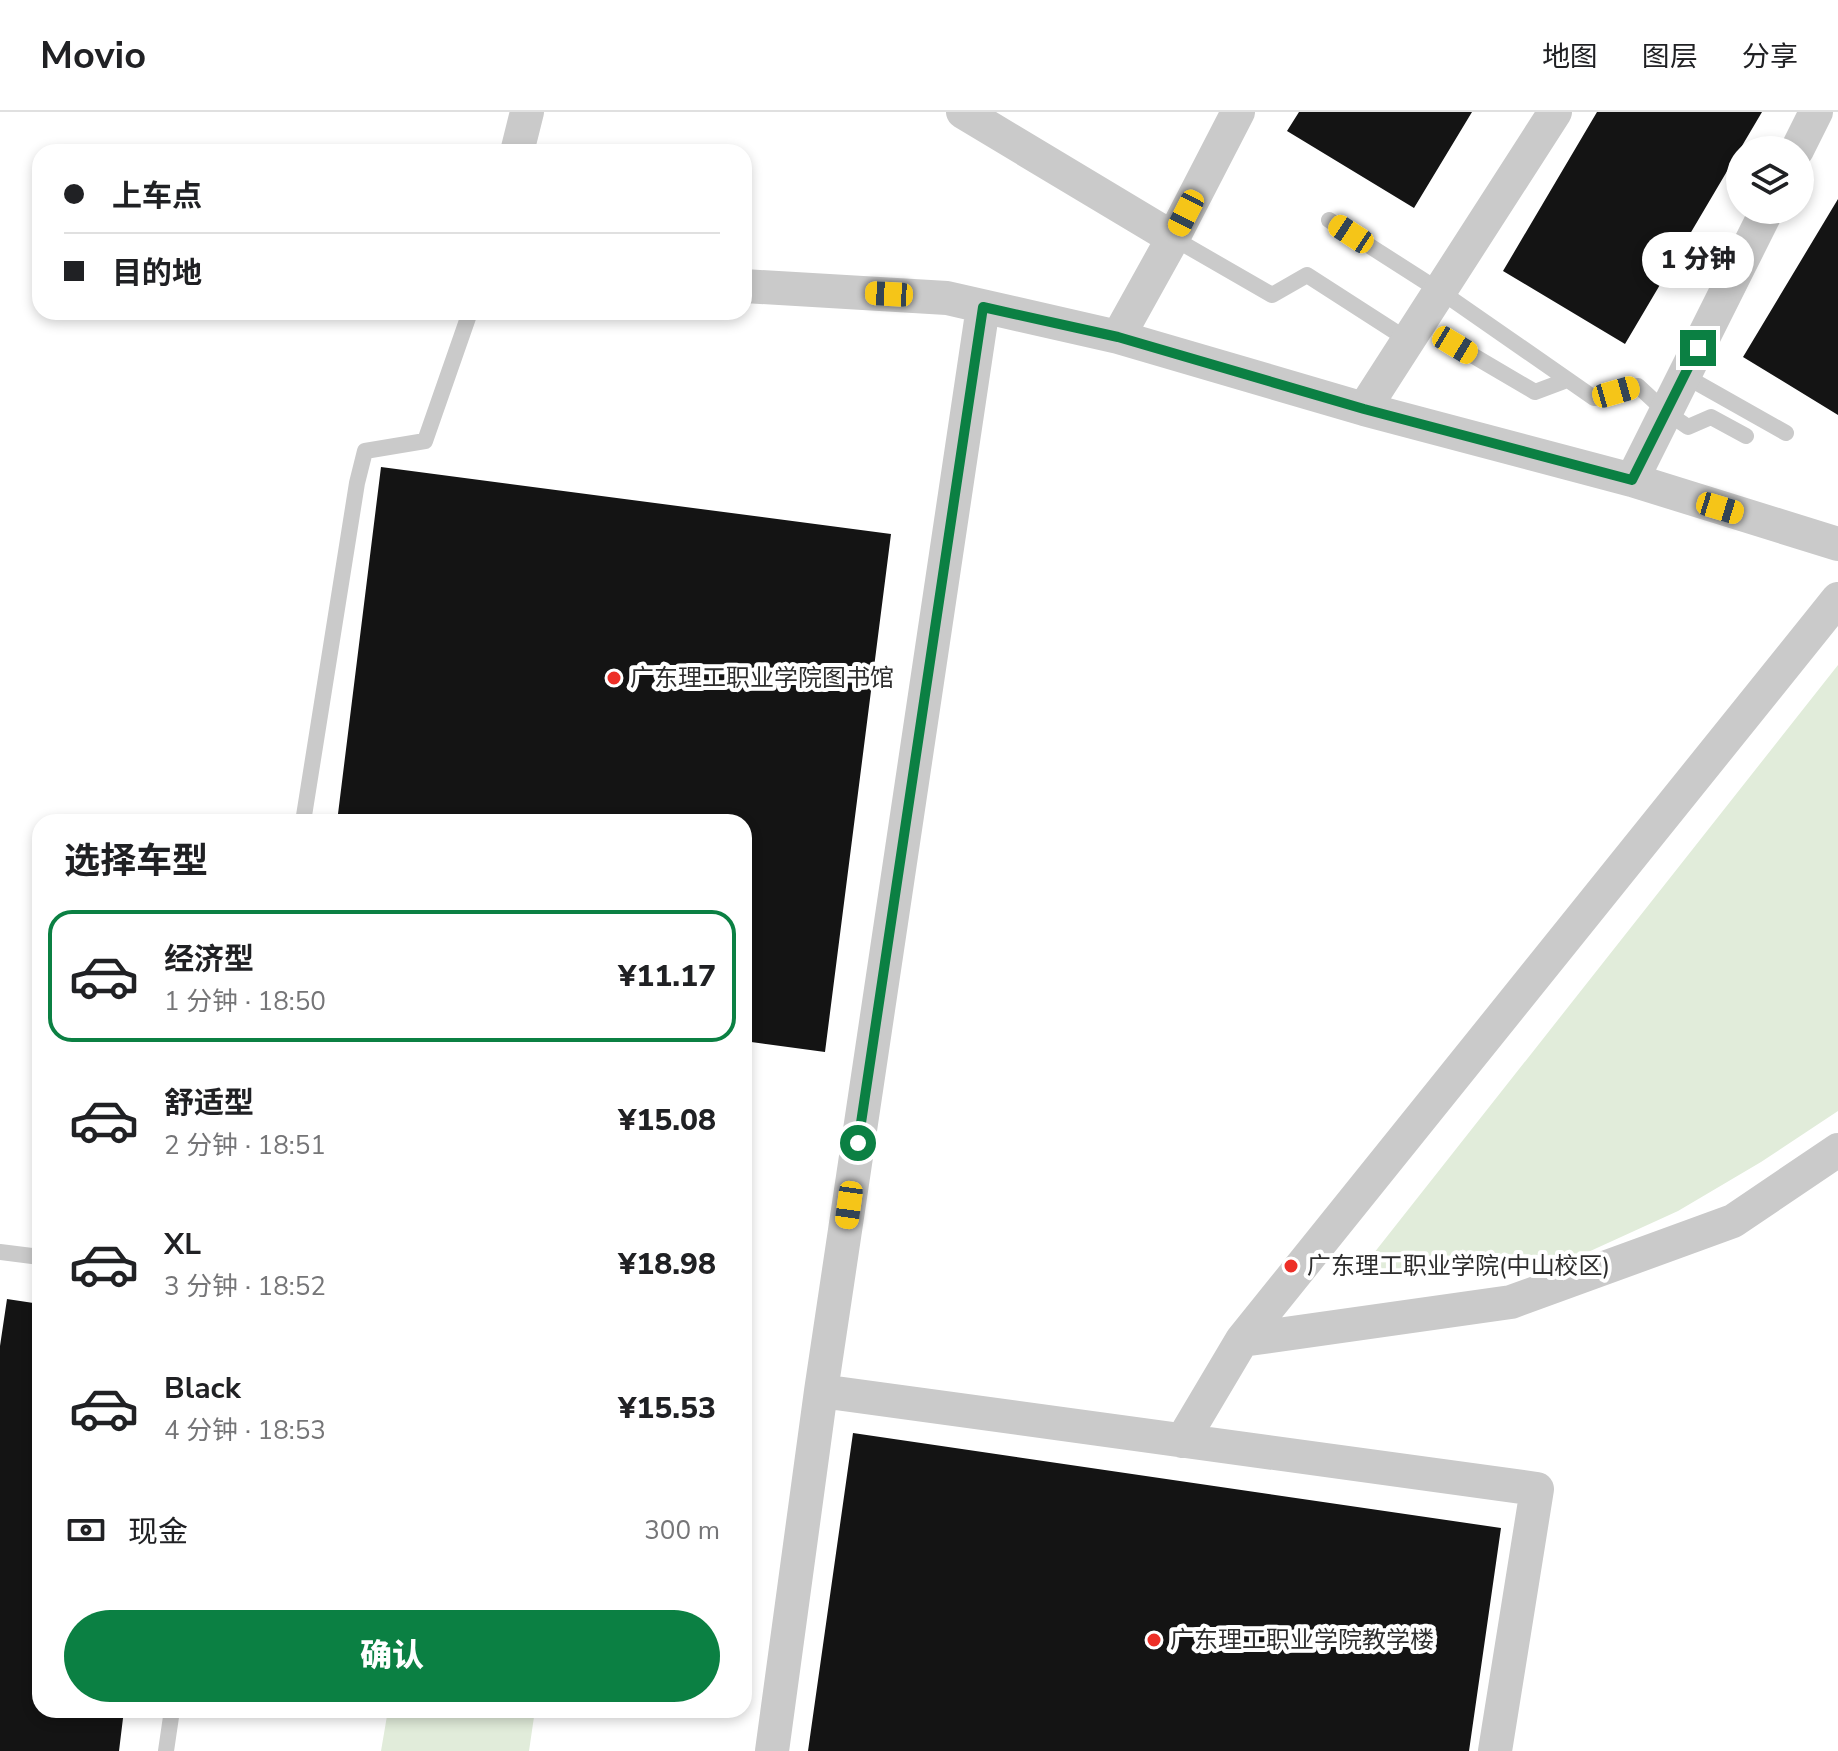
<!DOCTYPE html>
<html lang="zh">
<head>
<meta charset="utf-8">
<style>
	body { margin:0; font-family:"Nunito Sans","Noto Sans SC",sans-serif; background:#f2f2f2; color:#202124; height:100vh; display:flex; flex-direction:column; font-size:30px; white-space:nowrap }
	* { box-sizing:border-box; margin:0 }
	p { font-size:26px; color:#757577 }
	.icon { flex:none; width:44px; height:44px; fill:none; stroke:currentColor; stroke-width:2; stroke-linecap:round; stroke-linejoin:round }
	.map { position:relative; flex:1; overflow:hidden }
	.panel { position:absolute; left:32px; top:702px; width:720px; height:904px; display:flex; flex-direction:column; background:#fff; border-radius:24px; box-shadow:0 4px 12px #0003 }
	.panel>* { flex:none }
	.top-card { position:absolute; left:32px; top:32px; width:720px; height:176px; border-radius:24px; box-shadow:0 4px 12px #0003; display:grid; align-content:center; height:176px; padding:0 32px; background:#fff }
	.fabs { position:absolute; left:1726px; top:24px; display:grid; gap:16px }
	.fabs a { display:grid; place-items:center; width:88px; height:88px; border-radius:50%; background:#fff; box-shadow:0 4px 12px #0003; font-size:40px }
	.end { position:absolute; width:36px; height:36px; margin:-18px; border:10px solid #0b8043; background:#fff; box-shadow:0 0 0 4px #fff }
	.from { border-radius:50% }
	.bubble { position:absolute; height:56px; border-radius:28px; background:#fff; box-shadow:0 4px 12px #0003; font-size:26px; font-weight:800; line-height:56px; text-align:center }
	.car { position:absolute; width:24px; height:48px; margin:-24px -12px; border-radius:10px; box-shadow:0 0 6px 2px #0007; background:linear-gradient(#f5c518 24%,#345 0 40%,#f5c518 0 76%,#345 0 86%,#f5c518 0) }
	.top-card b { display:flex; align-items:center; gap:28px; height:76px; font-size:30px }
	.top-card b+b { border-top:2px solid #e0e0e0 }
	.top-card i { width:20px; height:20px; background:#202124 }
	ul { padding:0; list-style:none }
	li { display:flex; align-items:center; gap:24px; height:132px; margin:0 16px 12px; padding:0 16px; border:4px solid transparent; border-radius:24px }
	li div { flex:1 }
	li b { display:block; font-size:30px }
	li em { font-style:normal; font-weight:800 }
	li.selected { border-color:#0b8043 }
	li>.icon { width:72px; height:72px; stroke-width:1.5 }
	h2 { padding:0 32px; font-size:36px; line-height:96px }
	.pay { display:flex; align-items:center; gap:20px; height:88px; padding:0 32px; font-size:30px }
	.pay p { margin-inline-start:auto }
	.action { display:flex; gap:16px; margin-top:auto; padding:16px 32px }
	.action a { flex:1; height:92px; border-radius:48px; background:#0b8043; color:#fff; font-size:32px; font-weight:800; line-height:92px; text-align:center }
	header { display:flex; align-items:center; gap:48px; box-sizing:border-box; height:112px; padding:0 40px; background:#fff; border-bottom:2px solid #e0e0e0 }
	header strong { font-size:38px }
	nav { display:flex; gap:44px; margin-inline-start:auto; font-size:28px }
	.map>svg:first-child { display:block }
	.green { fill:#e1ecda }
	.building { fill:#141414 }
	.lines { fill:none; stroke-linecap:round; stroke-linejoin:round }
	.service { stroke:#cacaca; stroke-width:16 }
	.minor { stroke:#cacaca; stroke-width:34 }
	.route { stroke:#0b8043; stroke-width:10 }
	.poi-dot { fill:#ed2f27; stroke:#fff; stroke-width:3 }
	.labels { text-anchor:middle; dominant-baseline:central; stroke-width:8; stroke-linejoin:round; paint-order:stroke }
	.poi-label { font-size:24px; fill:#2d2d2d; stroke:#fff; text-anchor:start }
</style>
</head>
<body>
<header>
<strong>Movio</strong>
<nav><a>地图</a><a>图层</a><a>分享</a></nav>
</header>
<div class="map">
<svg width="1838" height="1639" viewBox="0 0 1838 1639">
	<rect width="100%" height="100%" fill="#fff"/>
	<!-- green -->
	<path class="green" d="M1838,553V999L1761,1050L1678,1099L1575,1146L1473,1159L1359,1160Z
		M388,1598H535L529,1639H381Z"/>
	<!-- building -->
	<path class="building" d="M1299,0H1472L1414,96L1287,19Z
		M1597,0H1762L1625,232L1503,159Z
		M1838,87V303L1743,245Z
		M381,355L891,422L825,940L744,929V710H337Z
		M7,1187L40,1192V1598H124L119,1639H0V1234Z
		M853,1321L1501,1416L1469,1639H808Z"/>
	<g class="lines">
		<!-- service -->
		<path class="service" d="M1329,108L1440,179L1594,286L1638,274L1666,300L1688,315L1711,305L1746,324
			M1173,126L1272,183L1307,163L1408,228
			M1455,233L1535,280L1567,268
			M1685,264L1786,321
			M303,710L357,371L365,339L425,329L470,200
			M0,1140L40,1145
			M166,1639L172,1598"/>
		<!-- minor -->
		<path class="minor" d="M963,0L1173,126
			M1797,38L1816,0
			M517,40L527,0
			M744,174L947,186L1118,225L1364,297L1632,368L1838,432
			M1118,225L1173,126L1238,0
			M1364,297L1555,0
			M1632,368L1767,98
			M1242,1228L1838,487
			M821,1279L983,195
			M1182,1329L1242,1228L1511,1190L1733,1109L1838,1038
			M772,1639L821,1279L1537,1377L1495,1639"/>
	</g>
	<g class="lines">
		<!-- route -->
		<path class="route" d="M858,1031L983,195L1118,225L1364,297L1632,368L1698,236"/>
	</g>
	<!-- markers -->
	<g class="poi-dot">
		<circle cx="614" cy="566" r="8"/>
		<circle cx="1291" cy="1154" r="8"/>
		<circle cx="1154" cy="1528" r="8"/>
	</g>
	<g class="labels">
		<!-- poi labels -->
		<g class="poi-label">
			<text x="630" y="566">广东理工职业学院图书馆</text>
			<text x="1307" y="1154">广东理工职业学院(中山校区)</text>
			<text x="1170" y="1528">广东理工职业学院教学楼</text>
		</g>
	</g>
</svg>
<div class="fabs">
<a><svg class="icon" aria-label="layers" viewBox="0 0 24 24"><path d="M12 4l9 5-9 5-9-5zM3 14l9 5 9-5"/></svg></a>
</div>
<i class="end from" style="left:858px;top:1031px"></i>
<i class="end" style="left:1698px;top:236px"></i>
<div class="bubble" style="left:1642px;top:120px;width:112px">1 分钟</div>
<i class="car" style="left:1186px;top:101px;rotate:207deg"></i>
<i class="car" style="left:1351px;top:122px;rotate:303deg"></i>
<i class="car" style="left:889px;top:182px;rotate:273deg"></i>
<i class="car" style="left:1455px;top:233px;rotate:121deg"></i>
<i class="car" style="left:1616px;top:280px;rotate:74deg"></i>
<i class="car" style="left:1720px;top:396px;rotate:107deg"></i>
<i class="car" style="left:849px;top:1093px;rotate:188deg"></i>
<div class="top-card">
<b><i class="from"></i>上车点</b>
<b><i></i>目的地</b>
</div>
<section class="panel">
<h2>选择车型</h2>
<ul>
<li class="selected"><svg class="icon" aria-label="car" viewBox="0 0 24 24"><path d="M5 17H2v-5l4-1 3-4h7l3 4 3 1v5h-3M9 17h6M6 11h13"/><circle cx="7" cy="17" r="2"/><circle cx="17" cy="17" r="2"/></svg><div><b>经济型</b><p>1 分钟 · 18:50</p></div><em>¥11.17</em></li>
<li><svg class="icon" aria-label="car" viewBox="0 0 24 24"><path d="M5 17H2v-5l4-1 3-4h7l3 4 3 1v5h-3M9 17h6M6 11h13"/><circle cx="7" cy="17" r="2"/><circle cx="17" cy="17" r="2"/></svg><div><b>舒适型</b><p>2 分钟 · 18:51</p></div><em>¥15.08</em></li>
<li><svg class="icon" aria-label="car" viewBox="0 0 24 24"><path d="M5 17H2v-5l4-1 3-4h7l3 4 3 1v5h-3M9 17h6M6 11h13"/><circle cx="7" cy="17" r="2"/><circle cx="17" cy="17" r="2"/></svg><div><b>XL</b><p>3 分钟 · 18:52</p></div><em>¥18.98</em></li>
<li><svg class="icon" aria-label="car" viewBox="0 0 24 24"><path d="M5 17H2v-5l4-1 3-4h7l3 4 3 1v5h-3M9 17h6M6 11h13"/><circle cx="7" cy="17" r="2"/><circle cx="17" cy="17" r="2"/></svg><div><b>Black</b><p>4 分钟 · 18:53</p></div><em>¥15.53</em></li>
</ul>
<div class="pay"><svg class="icon" aria-label="cash" viewBox="0 0 24 24"><path d="M3 7h18v10H3z"/><circle cx="12" cy="12" r="2"/></svg>现金<p>300 m</p></div>
<div class="action"><a>确认</a></div>
</section>
</div>
</body>
</html>
